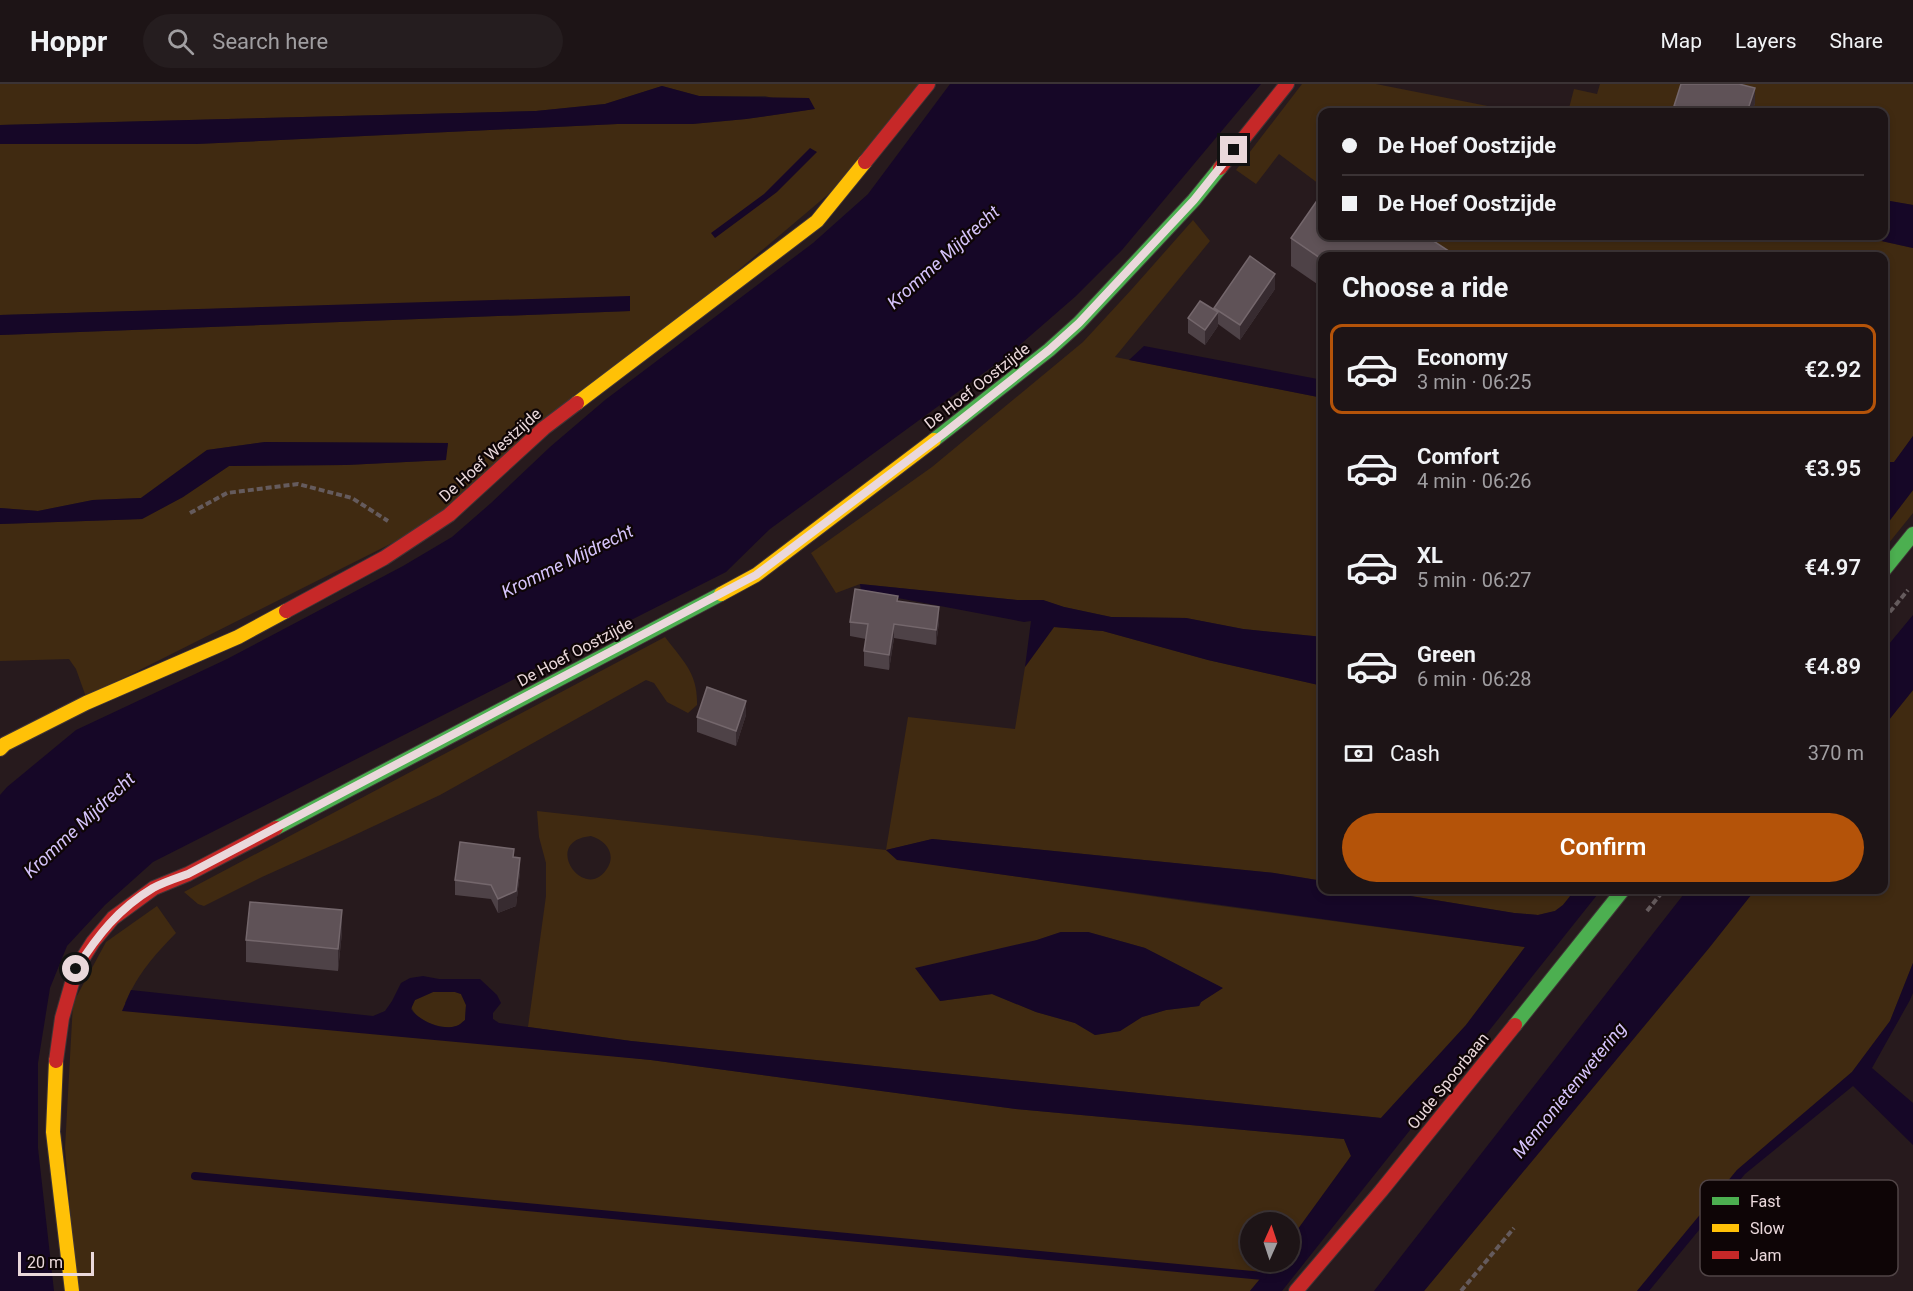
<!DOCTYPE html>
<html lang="en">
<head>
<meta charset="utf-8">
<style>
	body { margin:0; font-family:Roboto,sans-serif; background:#251d1f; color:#f1f3f6; height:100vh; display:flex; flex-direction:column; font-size:22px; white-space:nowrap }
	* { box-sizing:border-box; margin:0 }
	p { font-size:20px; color:#a09ea1 }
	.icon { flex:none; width:33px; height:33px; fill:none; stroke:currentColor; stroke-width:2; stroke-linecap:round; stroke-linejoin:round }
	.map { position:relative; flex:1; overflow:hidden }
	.panel { position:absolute; left:1318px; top:168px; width:570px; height:642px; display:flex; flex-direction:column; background:#1d1416; border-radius:12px; box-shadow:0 3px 9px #0003,0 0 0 2px #3b3335 }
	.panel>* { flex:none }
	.guide { position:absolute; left:1318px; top:24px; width:570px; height:132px; border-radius:12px; box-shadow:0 3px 9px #0003,0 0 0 2px #3b3335; display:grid; align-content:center; height:132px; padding:0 24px; background:#1d1416 }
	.needle { width:39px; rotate:3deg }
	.buttons { position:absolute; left:1240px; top:1128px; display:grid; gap:12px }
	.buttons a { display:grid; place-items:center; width:60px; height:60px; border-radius:50%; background:#1d1416; box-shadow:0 3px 9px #0003,0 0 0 2px #3b3335; font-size:30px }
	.scale { position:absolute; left:18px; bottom:15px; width:76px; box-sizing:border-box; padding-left:6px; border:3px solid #ead8db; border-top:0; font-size:16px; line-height:21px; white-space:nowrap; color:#ead8db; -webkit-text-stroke:4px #0e0506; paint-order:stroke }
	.end { position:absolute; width:27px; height:27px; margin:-14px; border:8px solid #ead8db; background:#111; box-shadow:0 0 0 3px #111 }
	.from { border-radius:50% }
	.guide b { display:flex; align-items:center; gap:21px; height:57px; font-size:22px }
	.guide b+b { border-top:2px solid #3b3335 }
	.guide i { width:15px; height:15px; background:#f1f3f6 }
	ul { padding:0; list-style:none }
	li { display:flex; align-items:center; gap:18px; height:90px; margin:0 12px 9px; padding:0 12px; border:3px solid transparent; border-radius:12px }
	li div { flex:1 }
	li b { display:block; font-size:22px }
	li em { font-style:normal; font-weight:600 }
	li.current { border-color:#b45309 }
	li>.icon { width:54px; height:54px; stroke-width:1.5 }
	h2 { padding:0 24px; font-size:27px; line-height:72px }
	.pay { display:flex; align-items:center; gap:15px; height:66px; padding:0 24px; font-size:22px }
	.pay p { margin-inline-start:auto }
	.button { display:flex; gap:12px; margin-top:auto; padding:12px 24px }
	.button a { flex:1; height:69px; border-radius:36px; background:#b45309; color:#fff; font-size:24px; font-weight:600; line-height:69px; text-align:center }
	header { display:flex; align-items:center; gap:36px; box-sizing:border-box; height:84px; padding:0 30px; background:#1d1416; border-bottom:2px solid #3b3335 }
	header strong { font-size:28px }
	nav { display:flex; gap:33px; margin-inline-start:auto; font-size:21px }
	.search { width:420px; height:54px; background:#251d1f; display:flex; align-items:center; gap:15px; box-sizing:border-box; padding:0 21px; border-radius:33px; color:#a09ea1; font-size:22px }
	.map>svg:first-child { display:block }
	.green { fill:#402a11; fill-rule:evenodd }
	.water { fill:#160727; fill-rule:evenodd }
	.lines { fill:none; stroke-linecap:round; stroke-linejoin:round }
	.stream { stroke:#160727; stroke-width:8 }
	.fast-casing { stroke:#3f3436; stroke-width:16 }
	.slow-casing { stroke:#3f3436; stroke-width:16 }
	.jam-casing { stroke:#3f3436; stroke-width:16 }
	.path { stroke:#655b5d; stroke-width:4; stroke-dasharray:6 3; stroke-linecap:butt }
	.fast { stroke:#4caf50; stroke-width:14 }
	.slow { stroke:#ffc107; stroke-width:14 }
	.jam { stroke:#c62828; stroke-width:14 }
	.wall { fill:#4e4247 }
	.shaded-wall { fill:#372b30 }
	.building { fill:#5f5257; stroke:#74676c; stroke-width:1.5 }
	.route { stroke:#ead8db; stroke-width:8 }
	.labels { text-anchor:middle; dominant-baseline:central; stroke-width:4.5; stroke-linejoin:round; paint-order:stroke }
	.street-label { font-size:16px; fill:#ead8db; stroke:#0e0506 }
	.water-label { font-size:18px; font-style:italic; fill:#d5c3fb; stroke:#0e0506 }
	.key { fill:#0e0506; stroke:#504446; stroke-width:1.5 }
	.key-label { font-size:16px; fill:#ead8db }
</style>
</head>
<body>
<header>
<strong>Hoppr</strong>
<div class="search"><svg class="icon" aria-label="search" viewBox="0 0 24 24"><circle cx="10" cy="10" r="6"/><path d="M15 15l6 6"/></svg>Search here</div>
<nav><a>Map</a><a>Layers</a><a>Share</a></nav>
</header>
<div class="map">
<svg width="1913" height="1207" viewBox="0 0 1913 1207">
	<rect width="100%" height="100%" fill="#271a1d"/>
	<!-- green -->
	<path class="green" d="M0,0H919L857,86L448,431L86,613L76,585L69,575L0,577V440L142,435L183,413L229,382L346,381L445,376L448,359L265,358L207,366L141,414L93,416L38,427L0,424V251L630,227V213L0,231V60H196L617,40H692L746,35L814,25L765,12H699L662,2L605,20L536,27L0,41Z
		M1302,0H1376L1518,28H1323V103L1279,70L1256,100L1236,86Z
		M1600,0H1913V121L1884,116V28H1568L1574,5L1597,10Z
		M1193,136L1210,157L1115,273L1323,314V553L1243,545L1186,534L1111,533L1064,523L1043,516H1017L860,500L836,509L811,469L932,383L1083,258L1132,205Z
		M1388,152H1859L1913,164V352L1894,379L1884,378V172H1415Z
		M1913,406V429L1884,465V444Z
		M1054,543L1103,547L1208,576L1323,602V797L1274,789L933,755L886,766L897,775L1192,818L1525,863L1466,941L1381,1034L631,957L528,943L546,812V779L539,753L537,727L886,766L908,633L1015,645L1025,583ZM591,752C605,756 616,769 608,783C586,822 539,757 591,752ZM1061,848H1088L1145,864L1222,904L1201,918L1199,922L1166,926L1142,933L1120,947L1095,951L1075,939L1036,928L992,910L940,917L1037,856Z
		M665,553C683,577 698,589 697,621L688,629L667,618L654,599L646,596L440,711L344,756L262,793L204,822L198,820L184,808Z
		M1913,606V879L1890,937L1852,988L1737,1086L1637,1207H1424L1709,864L1755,806H1884V642Z
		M1374,806H1575L1563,821L1555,827L1538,831L1514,829Z
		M157,822L176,849C152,874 140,887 125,919L651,976L1016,1025L1344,1055L1351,1072L1290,1156V1138H1251V1178H1274L1250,1207H77L65,1064L73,919L106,858Z
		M433,908H455L461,910L466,921L465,936C462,938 460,941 457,942C443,947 413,936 411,921L415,916Z"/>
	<!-- water -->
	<path class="water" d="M950,0H1261L1122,166L1076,212L1007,272L770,445L726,488L153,778L105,821L67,862L50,904L38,979V1064L54,1207H0V711L7,703L76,646L227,575L403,482L452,453L491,419L550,363L605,316L813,159L868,110Z
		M662,2L699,12L809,14L815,25L746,35L692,40H617L196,60H0V41L536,27L605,20Z
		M810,64L817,68L777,108L715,154L711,149L764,110Z
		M1884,116L1913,121V164L1859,152H1884Z
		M630,212V227L0,251V231Z
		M1144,262L1323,296V314L1129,276Z
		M1913,352V406L1884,444V378H1894Z
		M265,358L448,359L446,376L346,381L229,382L183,413L142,435L0,440V424L38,427L93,416L141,414L207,366Z
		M860,500L1017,516H1043L1064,523L1111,533L1186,534L1243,545L1323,553V602L1208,576L1103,547L1054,543L1025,583L1031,537L1024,538L861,507Z
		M1913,531V606L1884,642V566Z
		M932,755L1274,789L1323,797V806H1374L1514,829L1538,831L1555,827L1563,821L1575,806H1601L1282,1207H1250L1274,1178H1290V1156L1351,1072L1344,1055L1016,1025L651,976L122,927L131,906L373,932L385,927L392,917L401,899L410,894L423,892L439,895H480L497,911L501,919L493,929V935L499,939L631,957L1381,1034L1466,941L1525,863L897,776L886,766ZM433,908H455L461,910L466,921L465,936C462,938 460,941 456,942C442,947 419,937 411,925L415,916Z
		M1687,806H1755L1709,864L1424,1207H1374Z
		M1061,848H1088L1145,864L1223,904L1201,918L1199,922L1166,926L1142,933L1120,947L1095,951L1075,939L1036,928L992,910L940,917L915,884L1037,856Z
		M1913,879V909L1910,916L1872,984L1913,1019V1061L1853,1002L1745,1090L1649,1207H1637L1737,1086L1852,988L1890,937Z"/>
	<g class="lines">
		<!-- stream -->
		<path class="stream" d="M195,1092L1263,1192"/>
		<!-- fast casing -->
		<g class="fast-casing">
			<path id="fast" d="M934,356L1049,266L1079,239L1194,116L1220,84
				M1884,486L1913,450
				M276,744L721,510
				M1515,941L1623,806"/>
		</g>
		<!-- slow casing -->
		<g class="slow-casing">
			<path id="slow" d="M577,319L817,137L865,78
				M721,510L756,491L934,356
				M0,665L5,660L86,619L238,553L286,527
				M56,977L53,1048L72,1207"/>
		</g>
		<!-- jam casing -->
		<g class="jam-casing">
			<path id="jam" d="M865,78L928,0
				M1220,84L1287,0
				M286,527L384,474L449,431L544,344L577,319
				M56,977L62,934L76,885L93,858L113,834L154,804L188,790L276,744
				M1296,1207L1381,1107L1515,941"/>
		</g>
		<!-- path -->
		<path class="path" d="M190,429L227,409L298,400L352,414L388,437
			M1884,535L1908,506
			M1647,827L1664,806
			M1461,1207L1514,1144"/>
		<!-- fast -->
		<use href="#fast" class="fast"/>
		<!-- slow -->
		<use href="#slow" class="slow"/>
		<!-- jam -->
		<use href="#jam" class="jam"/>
	</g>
	<!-- wall -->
	<path class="wall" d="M1755,19L1752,28H1674V22Z
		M1291,154L1455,172H1323V204L1291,182Z
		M1275,205L1240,256L1218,240V242L1205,261L1188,249V234L1214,226V224Z
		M850,538H939L936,561L894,554L889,586L864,582V567L866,555L850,552Z
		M746,631L736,662L697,648V633Z
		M514,773L520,788L516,822L498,829L491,815L455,811V796Z
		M342,848L338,887L246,878V856Z"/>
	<!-- shaded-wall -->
	<path class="shaded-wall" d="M1755,4V19L1752,28H1747Z
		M1275,190V205L1240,256V241Z
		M1218,228V242L1205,261V246Z
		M939,523V538L936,561V546Z
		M894,540V554L889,586V571Z
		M746,617V631L736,662V647Z
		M520,774V788L516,822L498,829V815Z
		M342,826V848L338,887V865Z"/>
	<!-- building -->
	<path class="building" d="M1681,0H1739L1755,4L1747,28H1698L1674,22Z
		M1323,108V152H1426L1455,171L1454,172H1323V176L1291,154Z
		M1250,172L1275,190L1240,241L1214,224Z
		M1200,217L1218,228L1205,246L1188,234Z
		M855,505L898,512L897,517L939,523L936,546L894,540L889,571L864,567L868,540L850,538Z
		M707,603L746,617L736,647L697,633Z
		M460,758L514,765L513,773L520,774L516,807L498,815L491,801L455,796Z
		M250,818L342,826L338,865L246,856Z"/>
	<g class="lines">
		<!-- route -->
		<path class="route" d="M76,885C98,851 118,825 153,804C164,798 177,794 188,790L756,491L943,350L1049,266L1079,239L1194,116L1234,66"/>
	</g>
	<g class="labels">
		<!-- street labels -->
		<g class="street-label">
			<text transform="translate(977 302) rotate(-38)">De Hoef Oostzijde</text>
			<text transform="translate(490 371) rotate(-42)">De Hoef Westzijde</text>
			<text transform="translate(575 568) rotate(-28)">De Hoef Oostzijde</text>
			<text transform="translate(1448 997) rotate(-51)">Oude Spoorbaan</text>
		</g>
		<!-- water labels -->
		<g class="water-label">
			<text transform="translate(943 173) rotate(-42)">Kromme Mijdrecht</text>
			<text transform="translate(567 477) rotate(-26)">Kromme Mijdrecht</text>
			<text transform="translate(79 741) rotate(-43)">Kromme Mijdrecht</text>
			<text transform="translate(1569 1006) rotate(-51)">Mennonietenwetering</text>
		</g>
	</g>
	<!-- legend -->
	<rect x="1700" y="1096" width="198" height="96" rx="9" class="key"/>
	<rect x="1712" y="1113" width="27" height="8" fill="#4caf50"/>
	<rect x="1712" y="1140" width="27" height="8" fill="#ffc107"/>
	<rect x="1712" y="1167" width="27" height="8" fill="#c62828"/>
	<g class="key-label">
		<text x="1750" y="1123">Fast</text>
		<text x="1750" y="1150">Slow</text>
		<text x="1750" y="1177">Jam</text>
	</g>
</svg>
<div class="buttons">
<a><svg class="needle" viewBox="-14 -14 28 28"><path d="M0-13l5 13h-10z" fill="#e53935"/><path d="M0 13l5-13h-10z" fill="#a09ea1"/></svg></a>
</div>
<div class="scale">20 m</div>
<i class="end from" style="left:76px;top:885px"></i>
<i class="end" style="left:1234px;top:66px"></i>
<div class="guide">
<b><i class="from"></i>De Hoef Oostzijde</b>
<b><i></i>De Hoef Oostzijde</b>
</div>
<section class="panel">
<h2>Choose a ride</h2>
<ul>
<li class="current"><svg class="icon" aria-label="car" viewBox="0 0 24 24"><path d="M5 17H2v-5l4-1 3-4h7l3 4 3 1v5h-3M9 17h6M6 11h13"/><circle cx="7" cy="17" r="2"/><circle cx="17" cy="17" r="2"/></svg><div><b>Economy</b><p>3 min · 06:25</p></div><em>€2.92</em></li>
<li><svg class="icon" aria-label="car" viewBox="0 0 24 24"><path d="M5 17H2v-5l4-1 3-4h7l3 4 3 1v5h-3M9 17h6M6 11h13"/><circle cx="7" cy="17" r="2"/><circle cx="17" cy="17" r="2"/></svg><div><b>Comfort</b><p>4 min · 06:26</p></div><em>€3.95</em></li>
<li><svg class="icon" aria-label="car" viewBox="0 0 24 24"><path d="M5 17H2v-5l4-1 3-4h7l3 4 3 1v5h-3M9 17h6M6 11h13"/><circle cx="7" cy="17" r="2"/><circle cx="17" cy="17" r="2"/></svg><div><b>XL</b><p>5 min · 06:27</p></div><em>€4.97</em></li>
<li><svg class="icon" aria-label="car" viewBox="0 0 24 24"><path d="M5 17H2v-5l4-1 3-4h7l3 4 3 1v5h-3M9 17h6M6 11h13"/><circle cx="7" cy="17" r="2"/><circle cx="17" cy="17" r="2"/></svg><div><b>Green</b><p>6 min · 06:28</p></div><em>€4.89</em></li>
</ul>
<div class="pay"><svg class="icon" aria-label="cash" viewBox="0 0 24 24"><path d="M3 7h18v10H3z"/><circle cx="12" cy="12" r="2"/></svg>Cash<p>370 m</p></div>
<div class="button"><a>Confirm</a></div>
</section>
</div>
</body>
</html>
